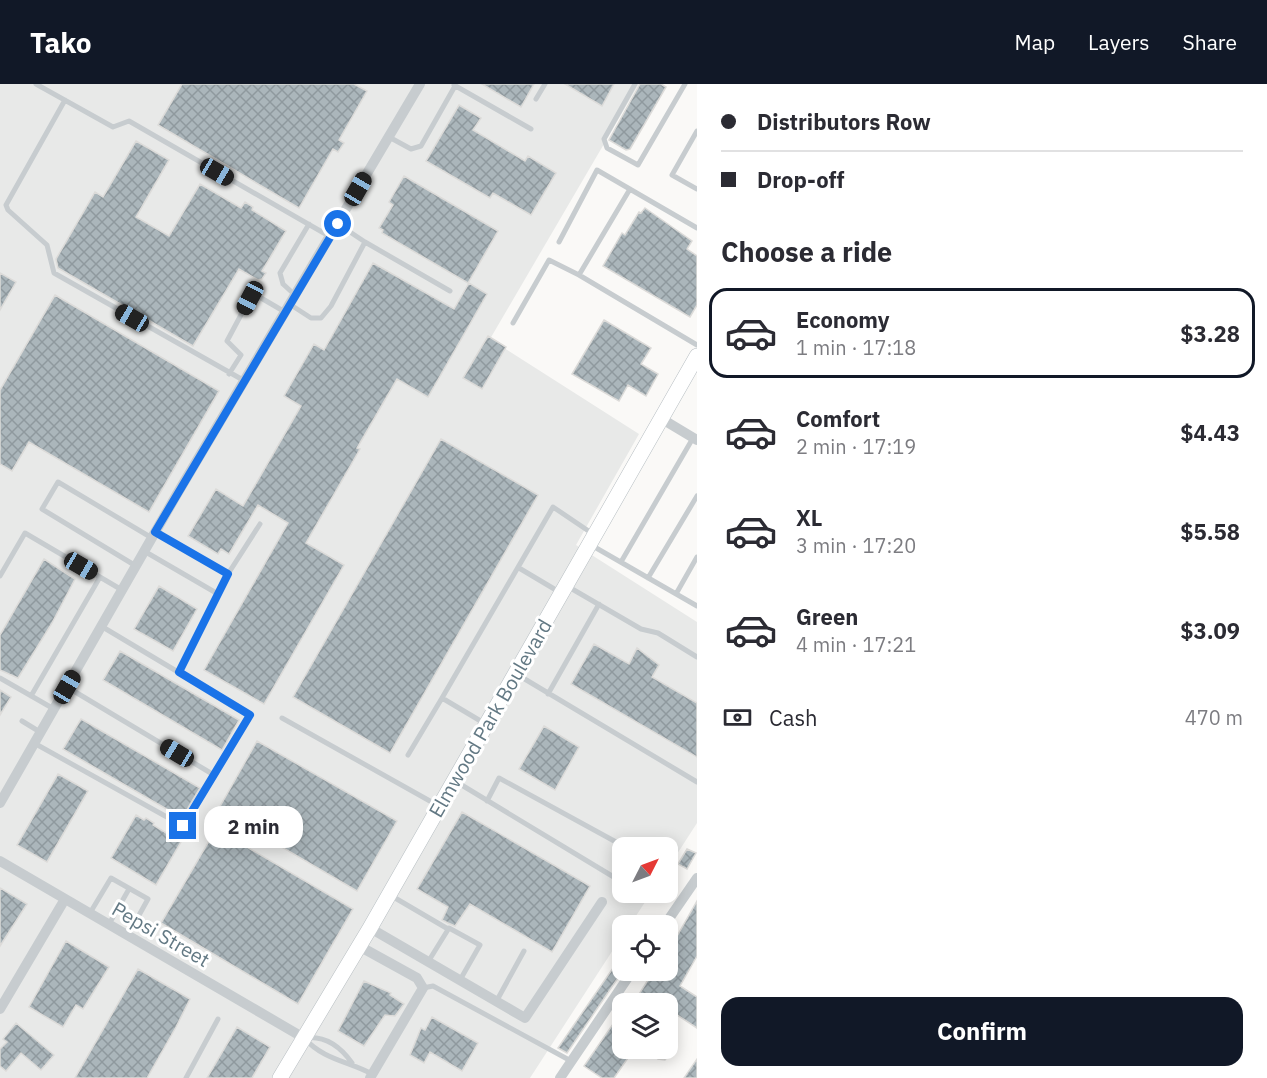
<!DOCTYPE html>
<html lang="en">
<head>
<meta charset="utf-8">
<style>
	body { margin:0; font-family:"IBM Plex Sans",sans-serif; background:#f2f2f3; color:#2b2b33; height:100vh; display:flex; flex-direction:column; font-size:22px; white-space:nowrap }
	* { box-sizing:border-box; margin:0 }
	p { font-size:20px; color:#7c7c81 }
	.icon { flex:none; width:33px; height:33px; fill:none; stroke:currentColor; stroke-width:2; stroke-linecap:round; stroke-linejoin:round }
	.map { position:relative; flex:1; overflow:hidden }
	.sheet { display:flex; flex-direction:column; background:#fff; width:570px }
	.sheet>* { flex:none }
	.banner { display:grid; align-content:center; height:132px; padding:0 24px; background:#fff }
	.needle { width:39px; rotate:48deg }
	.fabs { position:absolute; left:612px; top:753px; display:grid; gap:12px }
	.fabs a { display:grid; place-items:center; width:66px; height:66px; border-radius:12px; background:#fff; box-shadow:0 3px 15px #0003; font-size:30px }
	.end { position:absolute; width:27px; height:27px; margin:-14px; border:8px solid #1a73e8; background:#fff; box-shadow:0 0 0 3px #fff }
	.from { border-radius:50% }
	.bubble { position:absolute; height:42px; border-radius:18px; background:#fff; box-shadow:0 3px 15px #0003; font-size:20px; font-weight:700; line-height:42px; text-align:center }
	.car { position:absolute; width:18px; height:36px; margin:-18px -9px; border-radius:8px; box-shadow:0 0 4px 2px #0007; background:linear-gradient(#222 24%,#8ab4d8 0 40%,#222 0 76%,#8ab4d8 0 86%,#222 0) }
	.banner b { display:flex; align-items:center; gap:21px; height:57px; font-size:22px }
	.banner b+b { border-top:2px solid #e1e1e2 }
	.banner i { width:15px; height:15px; background:#2b2b33 }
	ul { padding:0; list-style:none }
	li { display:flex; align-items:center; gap:18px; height:90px; margin:0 12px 9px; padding:0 12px; border:3px solid transparent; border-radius:18px }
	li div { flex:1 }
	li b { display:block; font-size:22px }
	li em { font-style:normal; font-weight:700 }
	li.selected { border-color:#111827 }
	li>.icon { width:54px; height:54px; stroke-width:1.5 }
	h2 { padding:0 24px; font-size:27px; line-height:72px }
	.pay { display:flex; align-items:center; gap:15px; height:66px; padding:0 24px; font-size:22px }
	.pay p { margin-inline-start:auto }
	.action { display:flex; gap:12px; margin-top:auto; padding:12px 24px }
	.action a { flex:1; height:69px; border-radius:18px; background:#111827; color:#fff; font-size:24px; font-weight:700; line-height:69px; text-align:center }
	header { display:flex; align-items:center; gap:36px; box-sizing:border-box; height:84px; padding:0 30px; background:#111827; color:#fff }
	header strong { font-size:28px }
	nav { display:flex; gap:33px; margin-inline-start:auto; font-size:21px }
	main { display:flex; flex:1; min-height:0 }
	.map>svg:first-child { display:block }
	.built { fill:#e8e9e8 }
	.building { fill:url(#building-cross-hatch); stroke:#dcdbd9; stroke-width:1.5 }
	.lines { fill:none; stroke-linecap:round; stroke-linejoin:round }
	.secondary-casing { stroke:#b7bec2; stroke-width:16 }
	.lane { stroke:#c7cccf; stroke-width:5 }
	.street { stroke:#c7cccf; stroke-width:10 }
	.secondary { stroke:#fff; stroke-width:15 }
	.route { stroke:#1a73e8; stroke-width:8 }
	.labels { text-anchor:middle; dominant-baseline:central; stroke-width:6; stroke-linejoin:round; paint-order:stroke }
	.street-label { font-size:20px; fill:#637984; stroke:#fff }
</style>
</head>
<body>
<header>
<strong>Tako</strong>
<nav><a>Map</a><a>Layers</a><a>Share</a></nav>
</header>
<main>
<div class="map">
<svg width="697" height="994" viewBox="0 0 697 994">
	<defs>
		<pattern id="building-cross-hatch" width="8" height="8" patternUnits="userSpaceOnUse" patternTransform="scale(1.5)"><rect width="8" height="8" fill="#abb6bb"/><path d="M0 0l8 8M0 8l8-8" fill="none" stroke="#8f999e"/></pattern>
	</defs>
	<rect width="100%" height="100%" fill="#faf9f7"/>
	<!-- built -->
	<path class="built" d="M0,0H639L490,255L639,350L576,461L697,538V739L668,784V764H622V808L651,809L630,841L622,842V852L530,994H0Z"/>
	<!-- building -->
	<path class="building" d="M182,0H354L367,7L339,56L344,59L338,68L333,65L299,124L158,41Z
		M482,0H534L521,23Z
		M565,0H614L602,22Z
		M640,0H661L666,3L630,65L626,66L609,56Z
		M459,21L481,34L473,46L525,77L528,72L556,89L531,131L493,109L490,114L426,77Z
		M136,57L169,76L136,133L169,152L200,100L241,124L245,118L253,123L252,126L286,147L262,187L266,189L262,195L258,196L239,185L193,262L58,184L56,175L95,108L103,113Z
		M404,92L498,147L468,199L382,149L383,146L379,144L393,121L389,118Z
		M645,124L692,157L687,165L697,172V221L690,233L603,182L622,149L625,151L639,128L641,129Z
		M373,179L454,225L469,199L487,210L428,313L397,295L357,364L360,365L306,459L344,481L264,620L204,586L288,439L258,421L229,470L221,465L218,470L188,452L216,405L243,422L301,322L284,312L314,260L324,266Z
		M0,189L16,198L0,226Z
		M55,211L219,307L149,428L29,358L12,387L0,380V306Z
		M604,236L651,264L641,280L658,290L646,312L628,301L619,317L572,290Z
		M488,252L506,263L482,305L463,294Z
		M441,355L538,411L390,669L293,613Z
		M44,475L75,495L52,539L18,594L0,586V551Z
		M159,502L197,525L173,567L134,545Z
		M594,560L629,580L637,564L659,581L652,593L697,619V673L571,600Z
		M120,567L239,636L222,666L103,596Z
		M0,606L11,613L0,631Z
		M81,635L200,704L182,734L63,665Z
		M544,642L579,663L555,706L519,685Z
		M257,657L397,737L357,807L218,726Z
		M58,690L88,707L47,778L17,761Z
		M462,728L590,802L552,868L470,820L455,842L448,839L442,836L448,823L417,805Z
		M136,731L144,736L146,734L154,739L153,741L181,758L156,801L111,774Z
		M216,745L353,825L298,920L161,839Z
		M687,765L696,769L687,785L678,780Z
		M0,804L27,820L0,862Z
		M697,817V872L680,902L697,913V944L668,925V920H633L654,886L668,894V868Z
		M66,857L109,883L83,925L76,921L63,943L29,923Z
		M622,871V888L567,969L558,964Z
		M138,885L190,915L176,943L147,994H75Z
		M364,897L391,909L390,911L404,920L395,932L385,931L364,962L338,947Z
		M622,927V964H635L614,994H602L584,982Z
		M432,933L478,959L462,987L430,968L424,979L410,971L421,944L425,946Z
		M16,939L54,971L41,986L21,969L6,987L0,982V965L7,958L3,955Z
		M237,943L270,963L252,994H207Z
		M665,966L668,972L665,976L658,975L659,968Z
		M697,975V994H684Z"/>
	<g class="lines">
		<!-- secondary casing -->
		<g class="secondary-casing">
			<path id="secondary" d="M280,994L370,844L697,272"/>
		</g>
		<!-- lane -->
		<path class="lane" d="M36,0L113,43L129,37L329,152
			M635,0L604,55L607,64L638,81L685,0
			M454,1L531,45
			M536,15L545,0
			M65,16L6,121L8,126L47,161L54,189L243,296
			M697,47L672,91L697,105
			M389,53L411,65L421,62L455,2
			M365,158L450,207
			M559,158L597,86L697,144
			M579,191L697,261
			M296,212L283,200L280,189L309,140
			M291,221L311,234H321L331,222L365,158L338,140
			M513,239L549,176L579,191L630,105
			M229,290L241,271L227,257L250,214L256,211L285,228
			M155,448L228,490L179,588
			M591,461L697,522
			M144,467L218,510
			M621,478L693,354
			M136,482L42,425L58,398L152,454
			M519,484L561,509
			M228,490L260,440
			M0,492L25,449L122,506
			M648,494L697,412
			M567,502L641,545L658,549L697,573
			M676,510L697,473
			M101,542L250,631L214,691
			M518,591L697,698
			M0,594L54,625
			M548,610L599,520
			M31,612L100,493
			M282,634L437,721
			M22,637L40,648
			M484,639L442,614L553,423L593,450
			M34,659L183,742L214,691L67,603
			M408,671L442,614
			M455,697L622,798
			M487,717L499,694L627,764
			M639,808L650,815L653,808
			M390,811L448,845
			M90,829L111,794L148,815L128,851
			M109,840L129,805
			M428,878L449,844L480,861L460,896
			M423,904L433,902L571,977
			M496,918L524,867
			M352,979C340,962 325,951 304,954C324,976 348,977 372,990
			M186,994L218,935"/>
		<!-- street -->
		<path class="street" d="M662,335L697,356
			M0,719L177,410L420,0
			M0,777L304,954
			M664,842L697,794
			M370,844L525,934L602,818
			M359,862L417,894L423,904L370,994
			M0,925L65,815
			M560,994L633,886"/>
		<!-- secondary -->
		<use href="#secondary" class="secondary"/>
	</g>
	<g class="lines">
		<!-- route -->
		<path class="route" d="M183,742L250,631L179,588L228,490L155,448L338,140"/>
	</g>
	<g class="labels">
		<!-- street labels -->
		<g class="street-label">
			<text transform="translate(490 634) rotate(-60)">Elmwood Park Boulevard</text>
			<text transform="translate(161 850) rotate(30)">Pepsi Street</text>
		</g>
	</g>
</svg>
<div class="fabs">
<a><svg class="needle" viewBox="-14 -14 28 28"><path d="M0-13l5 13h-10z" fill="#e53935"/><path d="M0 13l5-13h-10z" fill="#7c7c81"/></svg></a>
<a><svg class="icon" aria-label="locate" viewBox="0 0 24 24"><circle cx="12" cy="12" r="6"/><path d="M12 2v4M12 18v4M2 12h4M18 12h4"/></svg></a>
<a><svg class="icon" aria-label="layers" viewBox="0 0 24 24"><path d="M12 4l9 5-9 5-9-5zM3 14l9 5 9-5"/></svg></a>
</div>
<i class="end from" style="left:338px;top:140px"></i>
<i class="end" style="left:183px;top:742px"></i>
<div class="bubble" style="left:204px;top:722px;width:99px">2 min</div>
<i class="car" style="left:217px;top:88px;rotate:120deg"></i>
<i class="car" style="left:358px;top:105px;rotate:30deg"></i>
<i class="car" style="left:250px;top:214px;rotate:208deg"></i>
<i class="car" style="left:132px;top:234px;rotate:300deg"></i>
<i class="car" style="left:81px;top:482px;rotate:120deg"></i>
<i class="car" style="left:67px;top:603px;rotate:30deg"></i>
<i class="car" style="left:177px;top:669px;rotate:301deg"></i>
</div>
<section class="sheet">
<div class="banner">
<b><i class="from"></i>Distributors Row</b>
<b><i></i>Drop-off</b>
</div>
<h2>Choose a ride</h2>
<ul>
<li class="selected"><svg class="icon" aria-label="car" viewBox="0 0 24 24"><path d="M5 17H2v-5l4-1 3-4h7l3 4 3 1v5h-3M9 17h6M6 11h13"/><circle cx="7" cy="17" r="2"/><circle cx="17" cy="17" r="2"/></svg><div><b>Economy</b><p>1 min · 17:18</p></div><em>$3.28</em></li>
<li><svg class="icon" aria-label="car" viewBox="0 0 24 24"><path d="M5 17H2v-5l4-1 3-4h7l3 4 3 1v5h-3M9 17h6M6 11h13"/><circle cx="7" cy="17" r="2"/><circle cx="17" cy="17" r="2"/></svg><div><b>Comfort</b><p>2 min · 17:19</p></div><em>$4.43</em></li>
<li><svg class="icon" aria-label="car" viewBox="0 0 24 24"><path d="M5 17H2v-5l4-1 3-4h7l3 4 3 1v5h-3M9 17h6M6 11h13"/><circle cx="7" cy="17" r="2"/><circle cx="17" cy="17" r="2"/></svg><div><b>XL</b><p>3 min · 17:20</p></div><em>$5.58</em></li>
<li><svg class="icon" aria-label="car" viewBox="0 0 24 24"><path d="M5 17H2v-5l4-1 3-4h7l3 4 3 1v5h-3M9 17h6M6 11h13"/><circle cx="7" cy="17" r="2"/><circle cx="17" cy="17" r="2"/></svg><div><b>Green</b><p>4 min · 17:21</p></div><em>$3.09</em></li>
</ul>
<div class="pay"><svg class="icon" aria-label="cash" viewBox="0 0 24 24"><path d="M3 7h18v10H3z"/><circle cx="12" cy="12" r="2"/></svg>Cash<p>470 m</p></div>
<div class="action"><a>Confirm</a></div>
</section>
</main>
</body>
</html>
